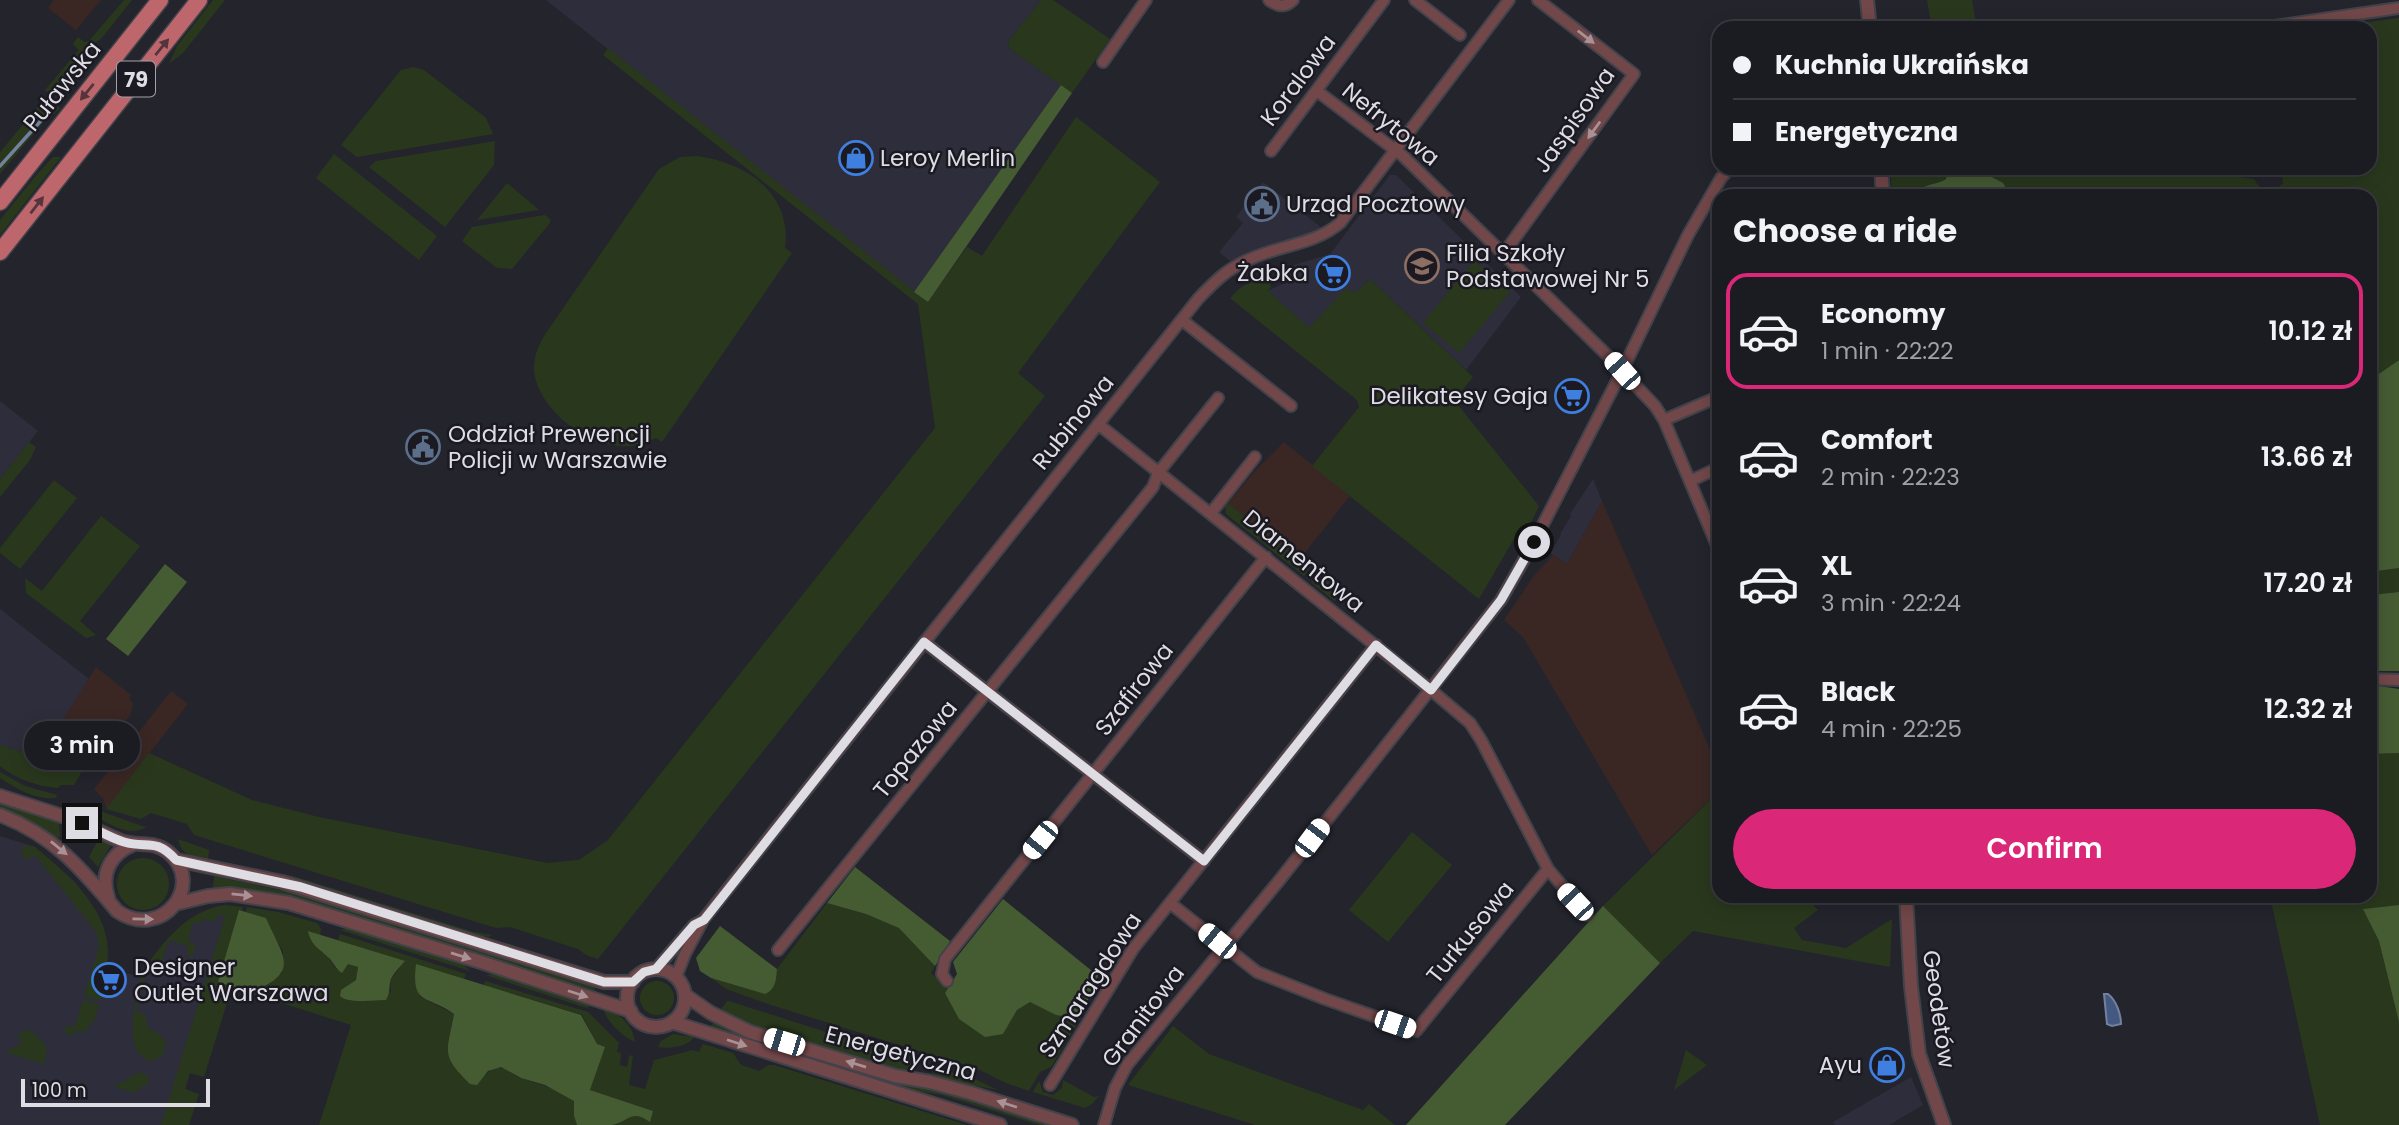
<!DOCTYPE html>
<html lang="en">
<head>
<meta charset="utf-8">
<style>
	body { margin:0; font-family:Poppins,sans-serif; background:#28282f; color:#f1f3f6; height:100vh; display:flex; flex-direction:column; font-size:26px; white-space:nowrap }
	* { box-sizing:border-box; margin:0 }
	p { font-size:23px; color:#a0a1a5 }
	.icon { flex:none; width:38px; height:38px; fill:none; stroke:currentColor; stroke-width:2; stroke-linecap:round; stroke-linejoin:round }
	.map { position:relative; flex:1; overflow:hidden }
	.panel { position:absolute; left:1712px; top:189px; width:665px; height:714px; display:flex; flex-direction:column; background:#1b1b22; border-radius:21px; box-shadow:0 4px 18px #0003,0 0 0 2px #393940 }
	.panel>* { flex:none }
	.guide { position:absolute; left:1712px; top:21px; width:665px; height:154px; border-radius:21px; box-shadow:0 4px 18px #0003,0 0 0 2px #393940; display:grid; align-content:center; height:154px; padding:0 21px; background:#1b1b22 }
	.scale { position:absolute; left:21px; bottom:18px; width:189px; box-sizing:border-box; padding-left:7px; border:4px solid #dddde3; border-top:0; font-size:19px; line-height:24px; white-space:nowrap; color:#dddde3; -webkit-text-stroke:5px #1b1a23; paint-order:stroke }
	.end { position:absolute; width:32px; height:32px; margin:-16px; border:9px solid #dddde3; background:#111; box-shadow:0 0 0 4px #111 }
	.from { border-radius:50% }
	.bubble { position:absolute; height:49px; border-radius:24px; background:#1b1b22; box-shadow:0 4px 18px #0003,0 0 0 2px #393940; font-size:23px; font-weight:600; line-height:49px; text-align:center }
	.car { position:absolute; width:21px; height:42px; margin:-21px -10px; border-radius:9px; box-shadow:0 0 5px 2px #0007; background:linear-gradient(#fff 24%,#345 0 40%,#fff 0 76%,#345 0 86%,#fff 0) }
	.guide b { display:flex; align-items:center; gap:24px; height:66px; font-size:26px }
	.guide b+b { border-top:2px solid #393940 }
	.guide i { width:18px; height:18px; background:#f1f3f6 }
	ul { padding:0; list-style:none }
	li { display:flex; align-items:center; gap:21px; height:116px; margin:0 14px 10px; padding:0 7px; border:4px solid transparent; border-radius:21px }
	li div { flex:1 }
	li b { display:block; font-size:26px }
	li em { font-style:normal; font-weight:600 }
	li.on { border-color:#db2777 }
	li>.icon { width:63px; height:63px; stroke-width:1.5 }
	h2 { padding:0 21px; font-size:32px; line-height:84px }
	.button { display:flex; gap:14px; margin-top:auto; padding:14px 21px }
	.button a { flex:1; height:80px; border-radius:42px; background:#db2777; color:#fff; font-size:28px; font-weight:600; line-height:80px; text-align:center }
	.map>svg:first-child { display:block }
	.built { fill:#2e2d3b }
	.industrial { fill:#3a2724 }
	.green { fill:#29381d }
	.forest { fill:#455c33 }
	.water { fill:#445981; stroke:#72819e; stroke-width:2 }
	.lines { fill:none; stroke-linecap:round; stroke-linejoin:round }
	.stream { stroke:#72819e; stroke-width:3.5 }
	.minor-casing { stroke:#42424a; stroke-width:14 }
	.tertiary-casing { stroke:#42424a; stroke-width:16 }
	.primary-casing { stroke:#42424a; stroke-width:19 }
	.minor { stroke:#724749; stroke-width:10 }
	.tertiary { stroke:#724749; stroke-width:12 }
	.primary { stroke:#bd676c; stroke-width:16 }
	.oneway { fill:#a89296 }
	.oneway2 { fill:#54353d }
	.route { stroke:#dddde3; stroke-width:9 }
	.labels { text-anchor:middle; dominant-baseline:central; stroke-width:5; stroke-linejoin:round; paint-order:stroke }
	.shield { fill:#1b1a23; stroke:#a3a2a9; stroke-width:2 }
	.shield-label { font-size:21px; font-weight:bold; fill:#dddde3 }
	.street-label { font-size:23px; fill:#dddde3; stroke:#1b1a23 }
	.poi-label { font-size:23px; fill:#dddde3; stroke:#1b1a23; text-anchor:start }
</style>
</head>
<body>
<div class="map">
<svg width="2399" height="1125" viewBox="0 0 2399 1125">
	<rect width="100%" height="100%" fill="#24242d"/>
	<!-- built -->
	<path class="built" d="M546,0H1041L1008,42L1010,49L1061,85L914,292Z
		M1390,175H1396L1521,297L1466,370L1370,279L1356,292L1352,293L1346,289L1309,329L1267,291L1289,281L1284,278L1281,269L1330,254Z
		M1263,182L1322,228L1230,261L1219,252L1243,223L1236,217Z
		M0,401L38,431L0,479Z
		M1593,479L1602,501L1567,564L1550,553L1561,535L1560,534L1571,516L1570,514Z
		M0,609L89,679L39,758L0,745Z
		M0,836L35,847L73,880L86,896L100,920L107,941L106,968L145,978L152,958L168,938L195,918L232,908L218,982L174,1125H0Z
		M1911,1077L1923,1105L1889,1125H1835L1833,1122Z"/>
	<!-- industrial -->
	<path class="industrial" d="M54,0H101L76,30L48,8Z
		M1284,442L1350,496L1300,559L1228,503L1254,472Z
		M1602,501L1718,768V792L1652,855L1523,637L1504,620L1533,577L1553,555L1567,564Z
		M96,667L131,695L129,698L133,704L131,714L94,761H89L82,771L75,765L72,767L39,758Z
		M171,691L188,704L106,809L104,800L94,789Z"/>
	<!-- green -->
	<path class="green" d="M124,0H132L101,39L94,43L92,42L83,53L80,62L55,92L50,94L45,90L79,50L73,44L78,37L84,42L89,41Z
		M213,0H225L183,53L169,64L177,46Z
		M1041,0H1053L1110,39L1072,93L1010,49L1008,42Z
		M1927,0H1972L1977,28H1932Z
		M2399,18V360L2370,380V196H2011C1993,168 1977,170 1947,174V178C1934,186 1924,182 1915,196H1892L1890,168H2226V175L2254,179L2260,188C2269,193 2276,191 2283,183L2282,176L2301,168H2370V28H2324Z
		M608,48L928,302L967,247L982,256L1076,117L1160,182L1018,373L1045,396L598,959L586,955L578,949L510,927L496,928L194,835L187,824L151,813L141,819L106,809L149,753L252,800L319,817L547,863L579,860L608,840L935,428L918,304L603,55Z
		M413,67L424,70L486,118L493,134L357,157L341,145L401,70Z
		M48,102L61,108L44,121L0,174V152L41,103Z
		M495,141L494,165L445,227L369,167L376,161Z
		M334,154L437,236L419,260L316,178Z
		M697,156C747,163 792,193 785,248L792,253L662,442L656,438C648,441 639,445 630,446C590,449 540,412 534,372C533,358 538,347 544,336L659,169L680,157Z
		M53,157H61L0,235V220L37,174Z
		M507,183L539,210L477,220Z
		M545,215L550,219V223L512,269L497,268L462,241L472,227Z
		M1474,261L1511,291L1459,353L1423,323Z
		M1266,273L1271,287L1268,291L1309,328L1346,288L1352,293L1356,292L1370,279L1473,377L1454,400L1539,506L1522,540L1515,537L1479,599L1312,466L1359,407L1357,400L1230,298L1240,288Z
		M29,442L36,447L30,460L0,497V479Z
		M54,480L77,498L20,569L0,553V548Z
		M1228,503L1310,567L1304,576L1226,514L1225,507Z
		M101,516L140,546L80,621L96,635L86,638L26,593L25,578L42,591Z
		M2399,568V592L2370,595V572Z
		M1318,574L1342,591L1334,601L1311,582Z
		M0,745L71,767L75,765L82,771L74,785H61L58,788C37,786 17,780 0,766Z
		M2399,753V905L2364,909L2379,941L2399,1022V1125H2320L2270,896H2370V754Z
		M0,772L25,786L57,795L56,798C35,800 17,789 0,778Z
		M1718,792V896H1804L1818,910L1794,928L1802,940L1846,948L1892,919L1890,967L1693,931L1660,963L1603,906Z
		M0,804L59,821L60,837L57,838L29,820L0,808Z
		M92,808L142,826L147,827C128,838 108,823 91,814Z
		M1412,832L1452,865L1388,942L1349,910Z
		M99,838L111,845L98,867L89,857Z
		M178,839L209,850L208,861C193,858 181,855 178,839Z
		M27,845L35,847C66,873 107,906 108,951C108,966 103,983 101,999L98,1000L84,996L99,948L97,933L35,855L26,860L20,852Z
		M117 884a26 26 0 1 1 52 0a26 26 0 1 1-52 0Z
		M268,873L293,876L474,932L492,935L489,937L472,934L355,896Z
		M214,876L288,892L595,987V991L301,899L264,891L213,888Z
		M827,903L866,914L900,928L935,966L931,973L949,986L945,993L1003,1034L1017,1010L1030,1002L1056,1015L1080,1019L1051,1067L1040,1072L1029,1091L1006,1083L980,1070L771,1005L726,989L711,978L765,994L775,983L777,969Z
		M224,905L243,907L242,911L240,910L218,982L232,987L204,1077L190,1073L185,1089L199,1094L189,1125H161L225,917L218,914L215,922L205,919L200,924L193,922L188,941L196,946L192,956L187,955L188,946L169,940L161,963L151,961L152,958C172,932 191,911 224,905Z
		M247,907L278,912L317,923L321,929L320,935L309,931L320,951L327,956L337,970L348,963L358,967L356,980L347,986L350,1001L391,992L390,981L404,961L338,940L340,934L466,974L464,979L416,965L420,997L454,1014C446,1051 442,1056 470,1084C479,1081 493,1067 498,1067C504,1067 512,1074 518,1077C538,1084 557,1088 575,1101L574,1116L577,1125H319L351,1025L250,993L264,987L282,973L283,951L272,933L266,918L246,912Z
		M347,928L464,965L470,971L340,930Z
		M493,974L588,1004L591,1005L587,1008L485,975Z
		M141,977L145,978L136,1011L145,1015L148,1028L160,1035L166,1042L163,1054L154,1061C119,1058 137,998 141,977Z
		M640 998a17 17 0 1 1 34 0a17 17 0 1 1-34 0Z
		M485,981L588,1012L619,1043L617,1052L621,1053L620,1065L627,1067L629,1056L633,1055L629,1085L645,1089L654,1060L693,1050L699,1052L703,1044L733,1053L741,1065L759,1071L768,1065H774L967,1125H612L632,1115L641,1116L653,1111L590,1090C603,1055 598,1046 582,1015L484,985Z
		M83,1000L97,1004L99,1006L94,1020L84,1032L73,1031L71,1037L65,1031V1026L75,1027Z
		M727,1001H729L920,1062L915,1069L907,1072L747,1025L720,1011Z
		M604,1010C620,1013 633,1025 635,1042C623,1037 607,1022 604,1010Z
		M714,1022L742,1036L880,1078L941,1091L1049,1125H1039L942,1095L905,1089L721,1032L710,1027Z
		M1173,1026L1209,1054L1363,1110L1369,1104L1395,1125H1255L1128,1085Z
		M27,1030L32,1031L47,1047L44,1064L5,1052L21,1044L18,1035Z
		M673,1034L694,1037C688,1047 669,1049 658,1047L661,1041Z
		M1686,1050L1707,1065L1674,1090Z
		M931,1066L977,1080L998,1090L938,1079L932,1072Z
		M139,1072L148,1076L149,1085H145L134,1093L112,1086L118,1085Z
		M1063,1080L1094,1097L1099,1096L1092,1104L1085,1108L1033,1092L1039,1081L1043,1092L1053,1095L1062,1088Z"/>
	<!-- forest -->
	<path class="forest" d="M1061,85L1072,93L928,302L914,292Z
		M1979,170L2003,183L2011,196H1915C1924,182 1934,186 1946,179L1947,174Z
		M2399,360V568L2370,572V380Z
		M165,564L187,582L128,656L106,639Z
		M2399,592V671H2370V595Z
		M2379,686L2399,689V753L2370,754V687Z
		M855,867L950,941L935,966L899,928L866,914L827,903Z
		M1003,899L1092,971L1101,969L1080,1019L1056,1015L1030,1002L1017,1010L1003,1034L985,1037L959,1019L945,993L957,974L953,962Z
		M2399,905V1022L2379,941L2363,909Z
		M1603,906L1660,963L1505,1125H1406Z
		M239,910L266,918C283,958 302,971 250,993L218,982Z
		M720,926L777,969C776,980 776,989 765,994L711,978L700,971L696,958Z
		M308,931L405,961C400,967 392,974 390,982C389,990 390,993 386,1000C373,1000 348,1004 340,996L341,990L356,980L358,967L348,964L342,973C336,969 335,965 330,959C320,949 311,946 308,931Z
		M416,964L581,1015L597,1044L605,1047L590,1090L653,1111L650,1122C631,1109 630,1121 612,1125C602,1125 587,1125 577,1125L574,1116V1101L545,1085L521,1078L501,1067L488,1071L477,1085L470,1084C440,1055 447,1052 454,1014C427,994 411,1007 416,964Z"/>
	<!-- water -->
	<path class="water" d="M2104,994H2108C2116,1000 2121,1014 2121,1024L2112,1026L2107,1024Z"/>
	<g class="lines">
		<!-- stream -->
		<path class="stream" d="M0,166L46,115"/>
		<!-- minor casing -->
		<g class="minor-casing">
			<path id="minor" d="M1269,0C1278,7 1285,8 1293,0
				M1415,0L1460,35
				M2261,28L2399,8
				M1103,62L1146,0
				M1317,91L1403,156L1606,354L1655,406L1664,420L1718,548
				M1271,151L1384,0
				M1504,253L1634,74L1538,0
				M1182,320L1291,406
				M1664,420L1718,397
				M1098,424L1431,690L1470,723L1481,740L1548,869L1587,915
				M1690,481L1718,468
				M1211,513L1255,457
				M924,642L1204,861
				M2370,679L2399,680
				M1170,903L1257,972L1325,999L1416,1031L1548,869
				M778,950L1153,487L1158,473L1218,398
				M656,969L694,925L703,920
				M676,977L685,954L703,920L1198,299C1214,282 1228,268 1250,259C1280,245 1314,245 1340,223L1509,0
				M947,981L942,974L945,959L1266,557
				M1050,1085L1133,949L1376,645
				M1104,1125L1115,1088L1127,1065L1278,882L1501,600L1534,542L1622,371L1688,235L1721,178L1730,168"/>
		</g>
		<!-- tertiary casing -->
		<g class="tertiary-casing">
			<path id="tertiary" d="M1867,0L1870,28
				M1881,168L1883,196
				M0,796C27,805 55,813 82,823C95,829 108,836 121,841C137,847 153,840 168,852C207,884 162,942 117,911C81,868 54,836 0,815
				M176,860L282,882L604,982H633
				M1906,896L1911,986L1919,1054L1944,1125
				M108,897C100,873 111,853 134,844
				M175,904L208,896L230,894L289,903L481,962L631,1011
				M627 998a29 29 0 1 1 58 0a29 29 0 1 1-58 0Z
				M685,995L711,1013L750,1032L895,1076L930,1082L971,1093L1072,1125
				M672,1022L1000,1125"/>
		</g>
		<!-- primary casing -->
		<g class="primary-casing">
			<path id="primary" d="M0,202L160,0
				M0,252L199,0"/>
		</g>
		<!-- minor -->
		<use href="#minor" class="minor"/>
		<!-- tertiary -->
		<use href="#tertiary" class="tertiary"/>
		<!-- primary -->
		<use href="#primary" class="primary"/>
	</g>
	<!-- one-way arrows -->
	<defs><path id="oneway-solid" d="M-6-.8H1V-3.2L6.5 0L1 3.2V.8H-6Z" transform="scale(1.75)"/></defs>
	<g class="oneway">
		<use href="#oneway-solid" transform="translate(1586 37) rotate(38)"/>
		<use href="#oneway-solid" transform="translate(1594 130) rotate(126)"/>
		<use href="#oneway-solid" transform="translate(59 848) rotate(39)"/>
		<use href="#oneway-solid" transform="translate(242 895) rotate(6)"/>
		<use href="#oneway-solid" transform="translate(143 919) rotate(1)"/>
		<use href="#oneway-solid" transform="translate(461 956) rotate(17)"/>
		<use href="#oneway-solid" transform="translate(578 994) rotate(18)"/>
		<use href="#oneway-solid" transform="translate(737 1043) rotate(18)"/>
		<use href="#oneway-solid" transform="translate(856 1064) rotate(-163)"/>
		<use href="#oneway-solid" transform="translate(1007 1104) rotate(-162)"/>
	</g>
	<g class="oneway2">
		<use href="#oneway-solid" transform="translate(162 47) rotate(-51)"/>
		<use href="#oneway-solid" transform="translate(87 92) rotate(129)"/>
		<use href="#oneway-solid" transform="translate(37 205) rotate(-52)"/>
	</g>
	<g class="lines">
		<!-- route -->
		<path class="route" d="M82,823C96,829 110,838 124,842C147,849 155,837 176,860L301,887L604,982H633L644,972L656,969L694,925L704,920L924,642L1204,861L1376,645L1431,690L1501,600L1534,542"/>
	</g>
	<!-- icons -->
	<defs>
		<g id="shop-ring" transform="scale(1.75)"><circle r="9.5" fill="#1b1a23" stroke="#3f7fe0" stroke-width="1.5"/><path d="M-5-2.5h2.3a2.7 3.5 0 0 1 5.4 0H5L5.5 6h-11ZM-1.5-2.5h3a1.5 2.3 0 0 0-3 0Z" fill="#3f7fe0"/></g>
		<g id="civic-ring" transform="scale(1.75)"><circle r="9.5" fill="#1b1a23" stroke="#5c6f8a" stroke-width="1.5"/><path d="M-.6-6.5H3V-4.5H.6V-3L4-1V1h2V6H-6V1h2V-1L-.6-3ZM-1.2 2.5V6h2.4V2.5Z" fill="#5c6f8a"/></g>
		<g id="school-ring" transform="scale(1.75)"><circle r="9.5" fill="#1b1a23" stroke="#8d6e63" stroke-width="1.5"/><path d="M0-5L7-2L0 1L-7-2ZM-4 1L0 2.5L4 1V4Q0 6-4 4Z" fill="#8d6e63"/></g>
		<g id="supermarket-ring" transform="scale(1.75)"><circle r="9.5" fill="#1b1a23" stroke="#3f7fe0" stroke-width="1.5"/><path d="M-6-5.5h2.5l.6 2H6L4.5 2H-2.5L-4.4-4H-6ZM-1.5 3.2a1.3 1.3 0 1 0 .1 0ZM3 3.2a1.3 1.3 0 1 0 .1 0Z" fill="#3f7fe0"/></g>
	</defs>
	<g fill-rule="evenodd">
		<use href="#shop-ring" x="856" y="158"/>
		<use href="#civic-ring" x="1262" y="204"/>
		<use href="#school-ring" x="1422" y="266"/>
		<use href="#supermarket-ring" x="1333" y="273"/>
		<use href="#supermarket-ring" x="1572" y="396"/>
		<use href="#civic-ring" x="423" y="447"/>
		<use href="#supermarket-ring" x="109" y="980"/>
		<use href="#shop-ring" x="1887" y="1065"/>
	</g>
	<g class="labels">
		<!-- shield labels -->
		<rect class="shield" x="117" y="61.5" width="38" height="35" rx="5"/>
		<g class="shield-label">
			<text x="136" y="79">79</text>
		</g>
		<!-- street labels -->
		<g class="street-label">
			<text transform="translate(1298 80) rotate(-53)">Koralowa</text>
			<text transform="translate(62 86) rotate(-51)">Puławska</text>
			<text transform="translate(1574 120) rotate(-55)">Jaspisowa</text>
			<text transform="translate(1391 124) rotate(39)">Nefrytowa</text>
			<text transform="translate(1073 422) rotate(-51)">Rubinowa</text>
			<text transform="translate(1304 561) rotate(39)">Diamentowa</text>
			<text transform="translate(1134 689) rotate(-52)">Szafirowa</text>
			<text transform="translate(915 749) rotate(-51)">Topazowa</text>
			<text transform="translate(1470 932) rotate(-51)">Turkusowa</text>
			<text transform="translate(1090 985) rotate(-57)">Szmaragdowa</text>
			<text transform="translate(1939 1009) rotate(82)">Geodetów</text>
			<text transform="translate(1143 1016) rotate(-53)">Granitowa</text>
			<text transform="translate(901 1053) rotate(15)">Energetyczna</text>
		</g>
		<!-- poi labels -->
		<g class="poi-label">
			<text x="880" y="158">Leroy Merlin</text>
			<text x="1286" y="204">Urząd Pocztowy</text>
			<text x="1446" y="253">Filia Szkoły<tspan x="1446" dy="26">Podstawowej Nr 5</tspan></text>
			<text x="1308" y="273" text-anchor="end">Żabka</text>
			<text x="1548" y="396" text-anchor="end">Delikatesy Gaja</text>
			<text x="448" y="434">Oddział Prewencji<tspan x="448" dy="26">Policji w Warszawie</tspan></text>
			<text x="134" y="967">Designer<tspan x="134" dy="26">Outlet Warszawa</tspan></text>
			<text x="1862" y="1065" text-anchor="end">Ayu</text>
		</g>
	</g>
</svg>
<div class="scale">100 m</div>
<i class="end from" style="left:1534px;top:542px"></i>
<i class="end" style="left:82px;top:823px"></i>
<div class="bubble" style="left:24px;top:721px;width:116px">3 min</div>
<i class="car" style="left:1622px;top:371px;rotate:318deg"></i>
<i class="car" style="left:1312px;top:838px;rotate:37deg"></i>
<i class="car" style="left:1040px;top:840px;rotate:219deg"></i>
<i class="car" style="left:1575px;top:902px;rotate:317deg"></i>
<i class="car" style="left:1217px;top:941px;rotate:309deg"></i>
<i class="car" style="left:1395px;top:1024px;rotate:109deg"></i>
<i class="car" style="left:784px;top:1042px;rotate:287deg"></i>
<div class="guide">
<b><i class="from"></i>Kuchnia Ukraińska</b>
<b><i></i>Energetyczna</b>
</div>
<section class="panel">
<h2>Choose a ride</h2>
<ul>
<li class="on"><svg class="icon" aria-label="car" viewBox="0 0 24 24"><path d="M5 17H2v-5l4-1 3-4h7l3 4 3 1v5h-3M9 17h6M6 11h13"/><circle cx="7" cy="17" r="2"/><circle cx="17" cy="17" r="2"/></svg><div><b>Economy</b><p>1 min · 22:22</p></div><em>10.12 zł</em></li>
<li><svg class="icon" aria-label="car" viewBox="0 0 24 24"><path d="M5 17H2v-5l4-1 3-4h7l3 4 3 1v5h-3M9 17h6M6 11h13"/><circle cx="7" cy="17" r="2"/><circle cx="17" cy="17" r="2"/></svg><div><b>Comfort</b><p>2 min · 22:23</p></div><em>13.66 zł</em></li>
<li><svg class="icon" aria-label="car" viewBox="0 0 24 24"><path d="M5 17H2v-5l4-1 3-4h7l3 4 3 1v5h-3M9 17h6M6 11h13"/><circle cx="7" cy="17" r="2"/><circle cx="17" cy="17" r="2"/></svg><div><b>XL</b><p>3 min · 22:24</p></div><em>17.20 zł</em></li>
<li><svg class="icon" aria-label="car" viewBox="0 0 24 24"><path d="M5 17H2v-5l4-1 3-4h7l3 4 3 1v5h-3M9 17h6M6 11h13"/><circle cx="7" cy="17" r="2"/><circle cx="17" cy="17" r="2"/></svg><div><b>Black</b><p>4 min · 22:25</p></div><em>12.32 zł</em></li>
</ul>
<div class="button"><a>Confirm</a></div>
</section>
</div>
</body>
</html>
